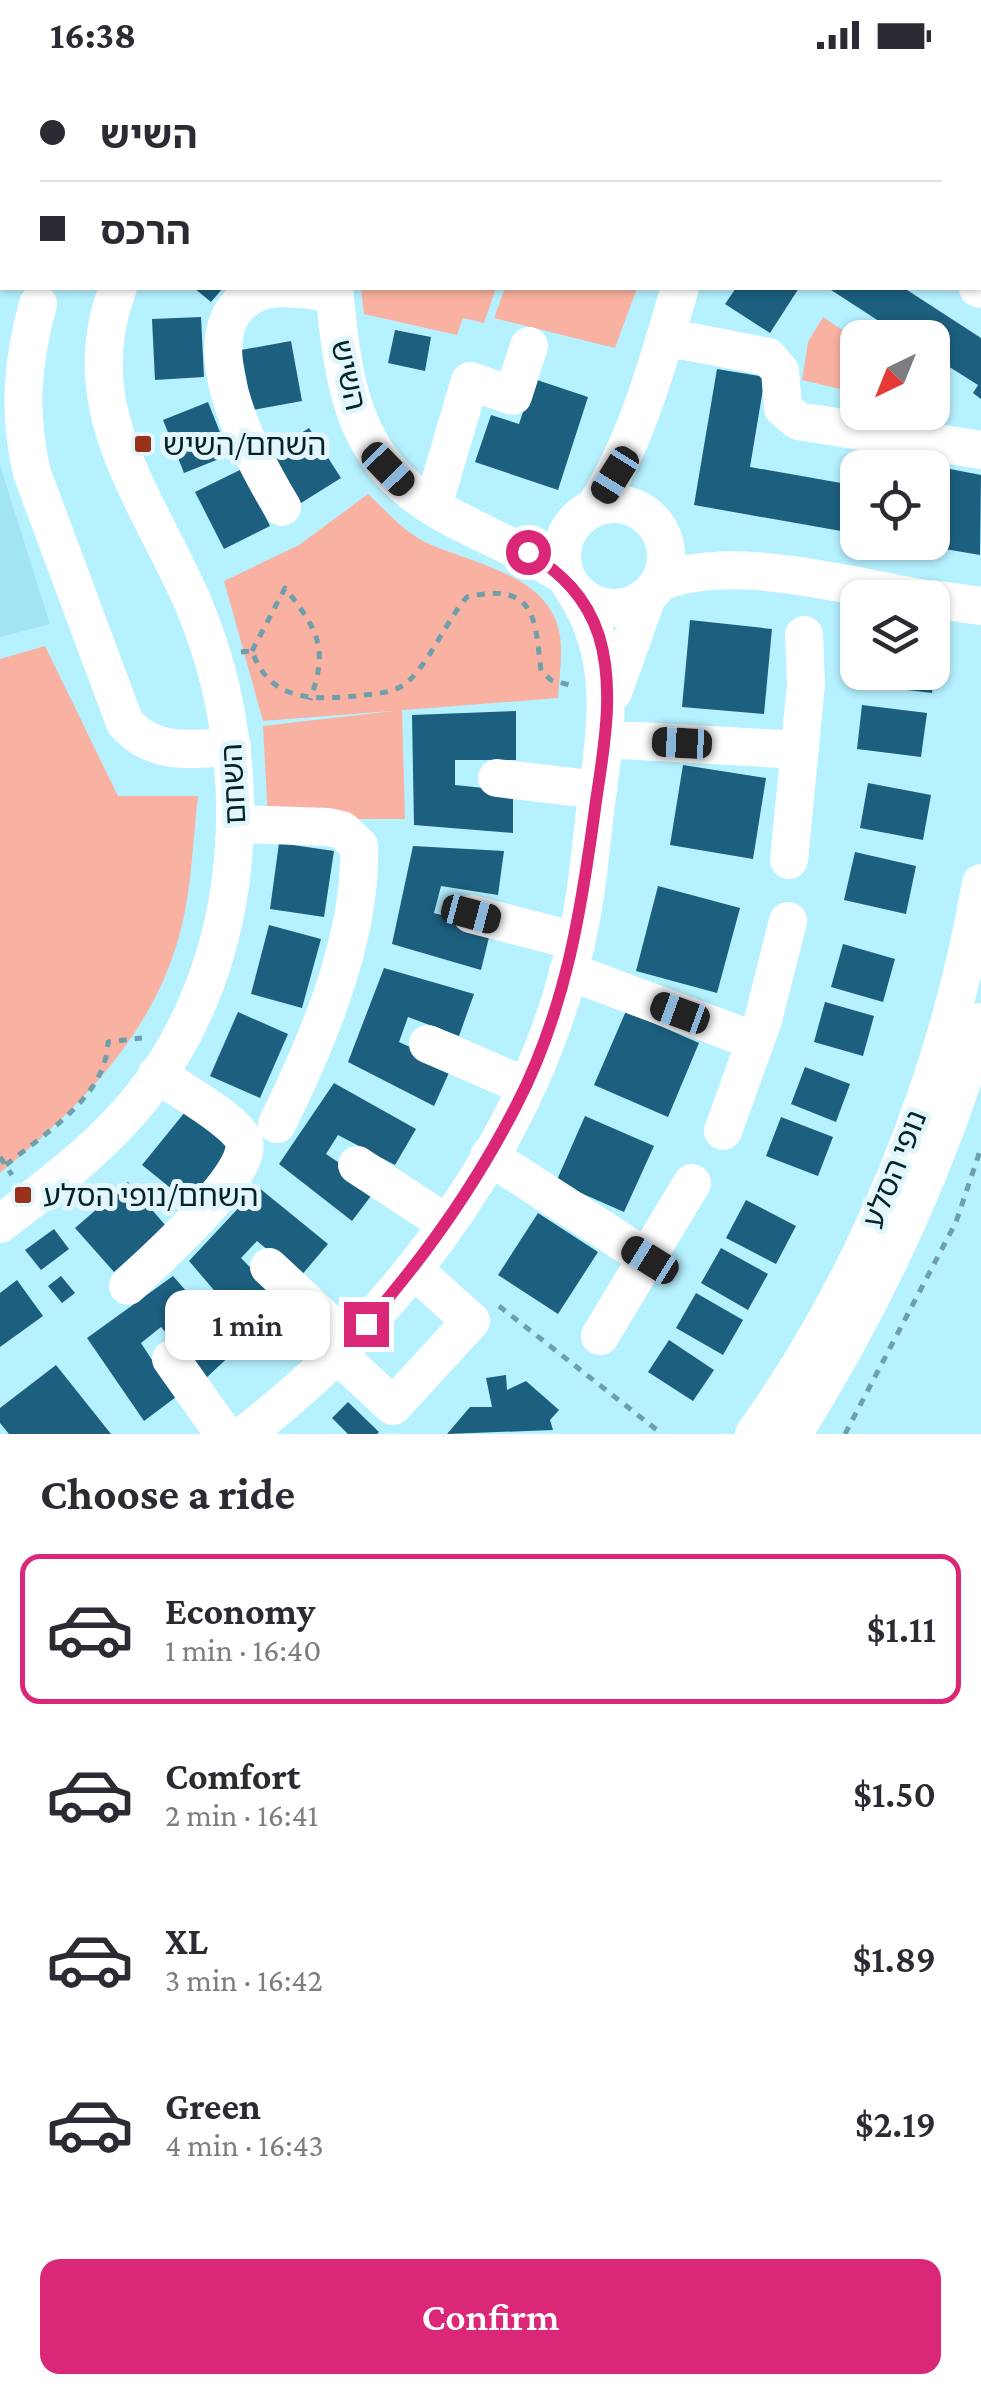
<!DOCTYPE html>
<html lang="en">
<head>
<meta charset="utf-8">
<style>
	body { margin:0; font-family:"Crimson Pro","Noto Sans Hebrew",serif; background:#f7f7f7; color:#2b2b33; height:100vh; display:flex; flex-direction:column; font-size:38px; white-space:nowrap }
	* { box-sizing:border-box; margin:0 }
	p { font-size:32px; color:#7c7c81 }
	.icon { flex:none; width:55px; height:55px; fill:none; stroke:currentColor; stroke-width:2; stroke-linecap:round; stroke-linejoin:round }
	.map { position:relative; height:1364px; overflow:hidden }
	.details { display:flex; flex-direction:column; background:#fff; flex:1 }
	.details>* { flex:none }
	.hud { position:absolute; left:0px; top:0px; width:982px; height:220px; box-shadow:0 2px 8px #0004; display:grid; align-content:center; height:220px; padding:0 40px; background:#fff }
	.needle { width:65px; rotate:223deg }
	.controls { position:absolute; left:840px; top:250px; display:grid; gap:20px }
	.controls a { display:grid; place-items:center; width:110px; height:110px; border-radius:20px; background:#fff; box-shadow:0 2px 8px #0004; font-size:50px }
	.end { position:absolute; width:45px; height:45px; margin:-22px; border:12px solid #db2777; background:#fff; box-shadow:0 0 0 5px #fff }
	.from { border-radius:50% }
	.bubble { position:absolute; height:70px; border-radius:20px; background:#fff; box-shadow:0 2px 8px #0004; font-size:32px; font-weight:600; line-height:70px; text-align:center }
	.car { position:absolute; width:30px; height:60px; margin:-30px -15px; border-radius:12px; box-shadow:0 0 8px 2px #0007; background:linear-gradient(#222 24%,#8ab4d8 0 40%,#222 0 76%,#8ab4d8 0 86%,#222 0) }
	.hud b { display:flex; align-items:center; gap:35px; height:95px; font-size:38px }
	.hud b+b { border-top:2px solid #e1e1e2 }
	.hud i { width:25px; height:25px; background:#2b2b33 }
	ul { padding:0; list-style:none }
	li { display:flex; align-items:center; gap:30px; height:150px; margin:0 20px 15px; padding:0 20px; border:5px solid transparent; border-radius:20px }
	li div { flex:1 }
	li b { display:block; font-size:38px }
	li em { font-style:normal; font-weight:600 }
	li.active { border-color:#db2777 }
	li>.icon { width:90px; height:90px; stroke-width:1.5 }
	h2 { padding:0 40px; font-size:45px; line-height:120px }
	.cta { display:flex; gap:20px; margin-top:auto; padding:20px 40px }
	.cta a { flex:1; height:115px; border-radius:20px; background:#db2777; color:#fff; font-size:40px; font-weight:600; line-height:115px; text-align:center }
	.status { display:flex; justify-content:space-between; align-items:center; height:70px; padding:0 50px; background:#fff; direction:ltr }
	.status svg { height:28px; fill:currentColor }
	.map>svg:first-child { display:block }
	.built { fill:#a3e4f3 }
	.green { fill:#f9b2a1 }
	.building { fill:#1c5f7f }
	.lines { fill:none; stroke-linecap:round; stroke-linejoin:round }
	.path { stroke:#6ea0ab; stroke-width:5; stroke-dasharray:8 8; stroke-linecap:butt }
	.minor { stroke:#fff; stroke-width:38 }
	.route { stroke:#db2777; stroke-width:12 }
	.poi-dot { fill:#993019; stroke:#e3f6fb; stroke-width:4 }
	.labels { text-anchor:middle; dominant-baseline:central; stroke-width:10; stroke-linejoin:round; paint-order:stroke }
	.street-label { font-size:30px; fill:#00242b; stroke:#e3f6fb }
	.poi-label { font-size:30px; fill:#00242b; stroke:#e3f6fb; text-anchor:start }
</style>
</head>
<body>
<div class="status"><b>16:38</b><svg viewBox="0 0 49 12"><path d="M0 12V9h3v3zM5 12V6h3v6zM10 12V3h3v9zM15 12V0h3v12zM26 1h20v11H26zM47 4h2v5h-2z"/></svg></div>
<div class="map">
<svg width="981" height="1364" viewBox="0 0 981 1364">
	<rect width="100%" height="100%" fill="#b6f1ff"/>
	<!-- built -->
	<path class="built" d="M0,395L50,554L0,567Z"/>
	<!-- green -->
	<path class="green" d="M361,218H496L484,253L463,248L457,265L364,244Z
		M505,218H637L615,278L494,248Z
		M823,247L857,270V323L802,310L808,272Z
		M368,424C386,441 404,462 427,473C473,494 551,505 560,566C563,586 559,608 558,628L263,651L224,511L299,475Z
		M45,576L118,726H198C193,768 192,814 182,855C157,961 81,1036 0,1103V589Z
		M402,640L405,749H268L263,656Z"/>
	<!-- building -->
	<path class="building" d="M194,218H223L211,232Z
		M736,218H799L770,263L725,234Z
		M828,218H904L981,268V329L973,323L978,315L932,286V268H905Z
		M201,247L204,307L155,310L152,249Z
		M395,260L431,267L425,301L388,293Z
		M291,271L302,331L252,340L241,280Z
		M717,299L765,307L750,397L858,416V464L694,435Z
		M534,309L588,327L558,420L475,392L491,345L519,354Z
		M208,332L229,385L184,403L163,350Z
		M309,358L341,408L301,433L270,383Z
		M242,399L270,456L224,479L195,422Z
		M950,399L981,405L980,485L921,475L932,472V429L945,431Z
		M690,550L772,559L764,644L682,637Z
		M868,602H935L932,623L867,615Z
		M862,635L927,643L921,687L857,679Z
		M516,641V690H455V715L513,721V763L414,755L412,645Z
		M683,695L766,708L753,789L670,775Z
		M868,713L931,725L923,770L860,758Z
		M279,773L334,781L324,847L270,839Z
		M413,776L504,781L498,825L441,816L434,843L491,859L481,900L392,874Z
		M855,782L916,796L906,844L844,830Z
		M658,816L740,838L717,923L636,901Z
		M269,855L321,869L302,938L251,924Z
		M843,874L895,889L883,932L831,917Z
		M384,898L474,924L459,966L408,947L399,972L452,996L434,1036L348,992Z
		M825,932L874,946L863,986L814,972Z
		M626,941L699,973L668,1047L594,1015Z
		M238,942L288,964L260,1028L210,1006Z
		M805,997L850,1014L836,1052L791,1034Z
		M334,1013L416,1059L395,1095L338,1065L326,1084L377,1118L352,1151L279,1094Z
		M185,1042L231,1079L188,1132L142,1095Z
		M585,1046L654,1076L624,1142L556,1112Z
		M781,1047L833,1067L818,1106L766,1086Z
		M128,1112L166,1156L114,1202L75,1158Z
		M258,1117L328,1174L300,1207L257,1171L241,1188L280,1228L249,1261L189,1191Z
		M746,1130L796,1156L776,1194L726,1168Z
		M538,1143L598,1182L558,1244L498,1205Z
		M54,1159L69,1179L41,1200L25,1180Z
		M721,1178L768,1204L748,1240L701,1213Z
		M61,1206L75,1223L62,1233L48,1216Z
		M173,1206L237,1279L205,1309L161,1257L141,1273L176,1327L144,1351L87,1268Z
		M17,1210L43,1246L0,1277V1223Z
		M696,1223L743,1250L723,1285L676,1258Z
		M669,1270L714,1300L693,1331L648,1302Z
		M56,1295L111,1364H9L0,1353V1338Z
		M506,1305L507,1320L526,1311L559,1340L550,1350L553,1360L447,1364L470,1337H492L486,1308Z
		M348,1332L379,1362L377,1364H348L332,1348Z"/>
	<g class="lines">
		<!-- path -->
		<path class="path" d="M76,0L81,2
			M197,0L198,2
			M763,0L764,2
			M141,2L151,0
			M252,581L285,518C318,560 329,578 310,630
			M241,582L252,581C270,631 311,630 356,626C371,624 389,624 402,616C426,601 446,550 467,527C537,511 535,550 541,601L551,610L573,616
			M0,1087L12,1105
			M6,1095C45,1063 106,1027 108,972L142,968
			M499,1236L662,1364
			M845,1364L956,1152L981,1078"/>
		<!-- minor -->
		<path class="minor" d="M493,0L494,2
			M673,0L677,2
			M266,2L267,0
			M806,2L808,0
			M334,218C343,311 351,392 442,442C483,465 525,481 565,506
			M978,218L981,219
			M38,234C22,292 18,344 32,403L125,653C154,686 192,679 232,677
			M665,267L768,287L780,301L783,338L798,351L981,380
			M562 486a52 52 0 1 1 104 0a52 52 0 1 1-104 0Z
			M433,436L470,311L513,326L529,276
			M282,437C254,391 175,246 265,220C285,215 313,221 334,223
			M595,437C638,369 657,294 680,218
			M659,513C730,482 846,516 922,528
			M932,529L981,536
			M613,622L647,527
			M604,669L800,680
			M497,708L598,720
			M237,754L328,757L342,760L359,776C362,868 317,973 277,1054
			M789,790L806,614L804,565
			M471,844L576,871
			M568,901L755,971
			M428,974L525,1016
			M723,1061L763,950L788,851
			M489,1086L650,1190
			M357,1095L447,1154
			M0,1154C50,1115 101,1078 141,1028C253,888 260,682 189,524C143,422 73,334 118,218
			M269,1197L349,1272
			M128,1216C150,1194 259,1100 243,1069C232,1048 178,1019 157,1004
			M600,1266L692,1113
			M337,1284L393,1336L471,1251L413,1199
			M171,1289L224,1364
			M245,1364C406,1241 540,1056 580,854C588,815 591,774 596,734C606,659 618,588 575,522
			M754,1364C868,1205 948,1006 981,813
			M793,1364C874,1235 938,1099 981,952"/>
	</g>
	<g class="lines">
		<!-- route -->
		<path class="route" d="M366,1254C425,1187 475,1116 516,1036C566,940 582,837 596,731C604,678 615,618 599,566C586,526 561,503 528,482"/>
	</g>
	<!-- markers -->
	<g class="poi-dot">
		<rect x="133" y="364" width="20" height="20" rx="5"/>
		<rect x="13" y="1115" width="20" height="20" rx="5"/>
	</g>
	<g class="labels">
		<!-- street labels -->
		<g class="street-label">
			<text transform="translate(349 305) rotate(77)">השיש</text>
			<text transform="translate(233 714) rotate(-93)">השחם</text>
			<text transform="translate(894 1099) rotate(-68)">נופי הסלע</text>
		</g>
		<!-- poi labels -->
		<g class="poi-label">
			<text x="163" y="374">השחם/השיש</text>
			<text x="43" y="1125">השחם/נופי הסלע</text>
		</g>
	</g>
</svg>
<div class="controls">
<a><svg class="needle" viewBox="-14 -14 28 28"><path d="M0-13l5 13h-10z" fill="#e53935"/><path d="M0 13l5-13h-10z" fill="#7c7c81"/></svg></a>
<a><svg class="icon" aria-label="locate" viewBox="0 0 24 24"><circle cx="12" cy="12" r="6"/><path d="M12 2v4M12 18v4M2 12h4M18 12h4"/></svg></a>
<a><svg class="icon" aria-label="layers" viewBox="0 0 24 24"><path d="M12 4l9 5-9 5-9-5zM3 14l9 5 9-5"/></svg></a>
</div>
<i class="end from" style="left:528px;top:482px"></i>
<i class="end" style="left:366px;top:1254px"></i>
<div class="bubble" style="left:165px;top:1220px;width:165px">1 min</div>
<i class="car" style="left:388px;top:399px;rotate:136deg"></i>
<i class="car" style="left:615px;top:405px;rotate:212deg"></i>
<i class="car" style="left:682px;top:673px;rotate:273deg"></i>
<i class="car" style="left:471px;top:844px;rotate:105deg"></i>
<i class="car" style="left:680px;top:943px;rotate:290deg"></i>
<i class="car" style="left:650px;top:1190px;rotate:302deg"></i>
<div class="hud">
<b><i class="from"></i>השיש</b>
<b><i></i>הרכס</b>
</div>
</div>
<section class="details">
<h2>Choose a ride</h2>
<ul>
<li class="active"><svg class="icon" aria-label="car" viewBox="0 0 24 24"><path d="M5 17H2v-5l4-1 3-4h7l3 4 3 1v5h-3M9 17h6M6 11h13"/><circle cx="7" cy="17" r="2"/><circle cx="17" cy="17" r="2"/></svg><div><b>Economy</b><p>1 min · 16:40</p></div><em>$1.11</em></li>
<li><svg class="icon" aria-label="car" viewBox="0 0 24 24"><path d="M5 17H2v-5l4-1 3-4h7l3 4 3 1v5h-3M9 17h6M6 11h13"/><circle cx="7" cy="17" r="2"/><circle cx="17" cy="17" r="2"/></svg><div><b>Comfort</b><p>2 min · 16:41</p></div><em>$1.50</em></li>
<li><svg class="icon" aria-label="car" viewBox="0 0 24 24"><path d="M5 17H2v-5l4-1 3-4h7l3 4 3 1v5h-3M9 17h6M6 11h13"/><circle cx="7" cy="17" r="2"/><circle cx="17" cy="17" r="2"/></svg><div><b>XL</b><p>3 min · 16:42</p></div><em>$1.89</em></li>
<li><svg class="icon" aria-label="car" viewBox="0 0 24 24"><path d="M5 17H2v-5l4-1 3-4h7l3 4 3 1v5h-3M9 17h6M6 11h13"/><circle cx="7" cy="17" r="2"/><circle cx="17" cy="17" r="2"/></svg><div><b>Green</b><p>4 min · 16:43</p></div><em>$2.19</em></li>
</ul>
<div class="cta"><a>Confirm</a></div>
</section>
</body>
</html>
